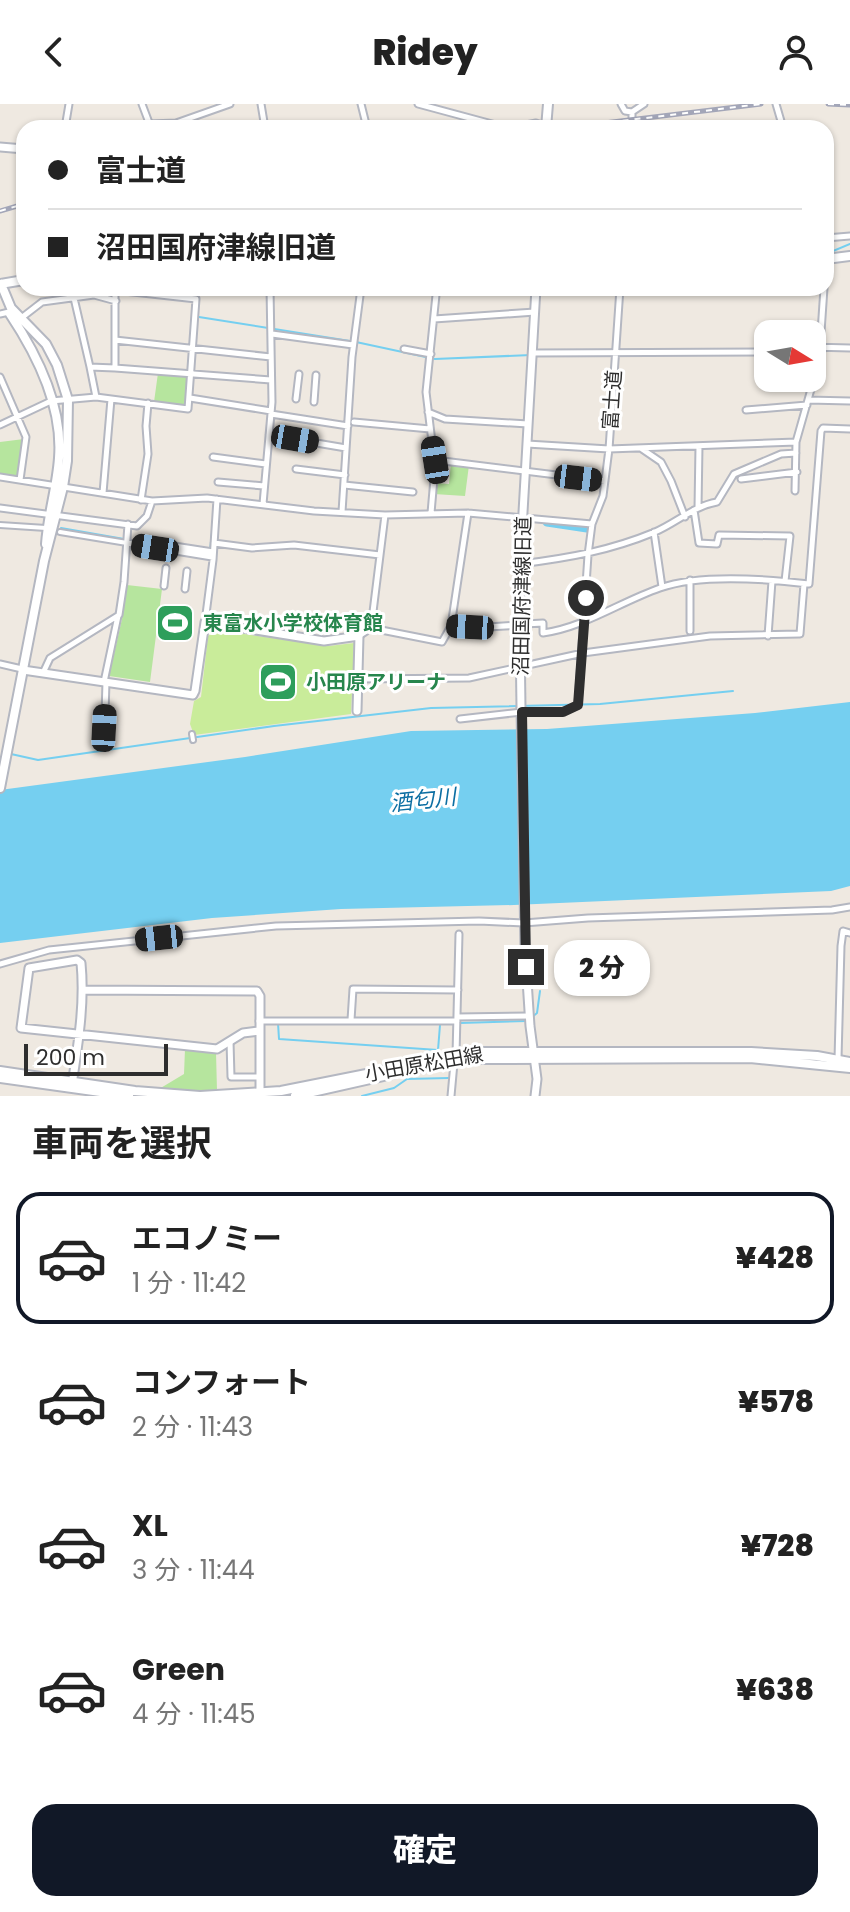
<!DOCTYPE html>
<html lang="ja">
<head>
<meta charset="utf-8">
<style>
	body { margin:0; font-family:Poppins,"Noto Sans JP",sans-serif; background:#f2f2f2; color:#222; height:100vh; display:flex; flex-direction:column; font-size:30px; white-space:nowrap }
	* { box-sizing:border-box; margin:0 }
	p { font-size:26px; color:#767676 }
	.icon { flex:none; width:44px; height:44px; fill:none; stroke:currentColor; stroke-width:2; stroke-linecap:round; stroke-linejoin:round }
	.map { position:relative; height:992px; overflow:hidden }
	.drawer { display:flex; flex-direction:column; background:#fff; flex:1 }
	.drawer>* { flex:none }
	.hud { position:absolute; left:16px; top:16px; width:818px; height:176px; border-radius:24px; box-shadow:0 2px 6px #0004; display:grid; align-content:center; height:176px; padding:0 32px; background:#fff }
	.needle { width:52px; rotate:101deg }
	.controls { position:absolute; left:754px; top:216px; display:grid; gap:16px }
	.controls a { display:grid; place-items:center; width:72px; height:72px; border-radius:16px; background:#fff; box-shadow:0 2px 6px #0004; font-size:40px }
	.scale { position:absolute; left:24px; bottom:20px; width:144px; box-sizing:border-box; padding-left:8px; border:4px solid #2e2e2e; border-top:0; font-size:22px; line-height:28px; white-space:nowrap; color:#2e2e2e; -webkit-text-stroke:6px #fff; paint-order:stroke }
	.end { position:absolute; width:36px; height:36px; margin:-18px; border:10px solid #2e2e2e; background:#fff; box-shadow:0 0 0 4px #fff }
	.from { border-radius:50% }
	.bubble { position:absolute; height:56px; border-radius:24px; background:#fff; box-shadow:0 2px 6px #0004; font-size:26px; font-weight:800; line-height:56px; text-align:center }
	.car { position:absolute; width:24px; height:48px; margin:-24px -12px; border-radius:10px; box-shadow:0 0 6px 2px #0007; background:linear-gradient(#222 24%,#8ab4d8 0 40%,#222 0 76%,#8ab4d8 0 86%,#222 0) }
	.hud b { display:flex; align-items:center; gap:28px; height:76px; font-size:30px }
	.hud b+b { border-top:2px solid #e0e0e0 }
	.hud i { width:20px; height:20px; background:#222 }
	ul { padding:0; list-style:none }
	li { display:flex; align-items:center; gap:24px; height:132px; margin:0 16px 12px; padding:0 16px; border:4px solid transparent; border-radius:24px }
	li div { flex:1 }
	li b { display:block; font-size:30px }
	li em { font-style:normal; font-weight:800 }
	li.active { border-color:#111827 }
	li>.icon { width:72px; height:72px; stroke-width:1.5 }
	h2 { padding:0 32px; font-size:36px; line-height:96px }
	.action { display:flex; gap:16px; margin-top:auto; padding:16px 32px }
	.action a { flex:1; height:92px; border-radius:24px; background:#111827; color:#fff; font-size:32px; font-weight:800; line-height:92px; text-align:center }
	header { display:flex; justify-content:space-between; align-items:center; height:104px; padding:0 32px; background:#fff; font-size:36px; font-weight:800 }
	.map>svg:first-child { display:block }
	.green { fill:#b6e59e }
	.pitch { fill:#c9ec9a }
	.water { fill:#75cff0 }
	.lines { fill:none; stroke-linecap:round; stroke-linejoin:round }
	.stream { stroke:#75cff0; stroke-width:2 }
	.river { stroke:#75cff0; stroke-width:9 }
	.pedestrian-casing { stroke:#b4b7c1; stroke-width:8 }
	.minor-casing { stroke:#b4b7c1; stroke-width:9 }
	.tertiary-casing { stroke:#b4b7c1; stroke-width:11 }
	.secondary-casing { stroke:#b4b7c1; stroke-width:12 }
	.pedestrian { stroke:#fff; stroke-width:4 }
	.minor { stroke:#fff; stroke-width:5 }
	.tertiary { stroke:#fff; stroke-width:7 }
	.secondary { stroke:#fff; stroke-width:8 }
	.rail-casing { stroke:#a3a6b8; stroke-width:5 }
	.rail { stroke:#fff; stroke-width:2; stroke-dasharray:6; stroke-linecap:butt }
	.tertiary-bridge-casing { stroke:#b4b7c1; stroke-width:11; stroke-linecap:butt }
	.tertiary-bridge { stroke:#fff; stroke-width:7 }
	.route { stroke:#2e2e2e; stroke-width:10 }
	.labels { text-anchor:middle; dominant-baseline:central; stroke-width:6; stroke-linejoin:round; paint-order:stroke }
	.street-label { font-size:20px; fill:#2e2e2e; stroke:#fff }
	.leisure-label { font-size:20px; font-weight:bold; fill:#27864d; stroke:#fff; text-anchor:start }
	.water-label { font-size:22px; font-style:italic; fill:#0d6fa3; stroke:#fff }
</style>
</head>
<body>
<header><svg class="icon" aria-label="back" viewBox="0 0 24 24"><path d="M15 5l-7 7 7 7"/></svg>Ridey<svg class="icon" aria-label="person" viewBox="0 0 24 24"><circle cx="12" cy="8" r="4"/><path d="M4 21q1-7 8-7t8 7"/></svg></header>
<div class="map">
<svg width="850" height="992" viewBox="0 0 850 992">
	<rect width="100%" height="100%" fill="#efe9e1"/>
	<!-- green -->
	<path class="green" d="M158,269L190,271L187,303L154,298Z
		M24,335L19,373L0,371V338Z
		M451,359L469,361L465,392L434,390L435,379L449,380Z
		M127,481L162,485L150,578L109,572L122,515Z
		M185,945L216,948L217,987L159,985L184,970Z"/>
	<!-- pitch -->
	<path class="pitch" d="M216,526L329,542L354,539L351,610L194,631L190,620L194,597L201,593L208,532Z"/>
	<!-- water -->
	<path class="water" d="M850,598V782L831,787L514,801L341,805L212,814L0,839V686L245,653L411,627L547,625L755,609Z"/>
	<g class="lines">
		<!-- stream -->
		<path class="stream" d="M826,150L850,140
			M199,213L356,238L435,255L531,251
			M573,251H759
			M61,424L124,435
			M130,437L155,441
			M210,447L214,410
			M11,650L38,656L274,622L431,604L600,600L733,587
			M531,914L537,909L540,887
			M278,919L279,935L438,946L440,921
			M460,919L526,917
			M362,992L394,984L407,975L449,974"/>
		<!-- river -->
		<path class="river" d="M547,418L587,424"/>
		<!-- pedestrian casing -->
		<g class="pedestrian-casing">
			<path id="pedestrian" d="M0,421L46,424
				M60,428L127,439
				M192,630L193,636"/>
		</g>
		<!-- minor casing -->
		<g class="minor-casing">
			<path id="minor" d="M142,0L151,24
				M261,0L265,24
				M361,0L367,24
				M418,0L507,24
				M621,0L625,7L632,8
				M776,0L783,24
				M150,20L176,19L230,0
				M65,24L69,0
				M109,24H126
				M511,24L536,19L545,22
				M632,24V8L644,0
				M826,134L850,132
				M74,194L90,263
				M0,210L9,208
				M20,215L42,198L94,191L116,197
				M434,215L535,208
				M272,230L353,241
				M115,236L271,253
				M812,243L850,244
				M820,243L824,184
				M404,245L431,250
				M532,249L768,248
				M115,264L271,276
				M0,273L26,333L20,376
				M96,293L188,305L196,195L115,186
				M190,294L271,307
				M296,295L299,270
				M808,296L850,297
				M314,298L316,271
				M746,306L807,301
				M428,308L445,315L528,320
				M271,310L348,322
				M354,318L430,325
				M0,321L51,297L96,293L90,263L115,264V185
				M269,331L346,344
				M527,340L609,345L796,338L823,243
				M642,345L661,358L671,377L685,413
				M213,353L266,360
				M435,356L605,377
				M296,365L345,371
				M0,373L152,397L207,394L314,407L385,411L468,409L592,420
				M741,375L797,368
				M218,378L264,382
				M344,381L413,388
				M795,387L796,338
				M103,389L111,295
				M141,396L148,350L146,322L148,299
				M263,400L272,298L270,184
				M0,404L137,422L147,412L152,397
				M698,404L699,342
				M694,406L699,439L717,440L719,431L790,432L785,477
				M342,408L352,253L361,184
				M431,409L435,363L426,288L436,191L440,184
				M654,428L662,483
				M127,439L212,453
				M155,439L213,448
				M214,439L252,444L294,441L380,451
				M520,460C568,454 609,447 655,428C676,419 694,402 717,398L734,370L781,350L796,349
				M690,476V527
				M164,482L166,464
				M185,485L187,467
				M520,500L524,503L526,562
				M205,518L213,456L217,395
				M525,520L543,519V529C585,523 620,498 660,484C699,470 767,475 809,480L821,327L823,324L850,325
				M451,522L468,409
				M371,524L442,538L451,522L488,523L520,521
				M359,532L371,524L385,411
				M768,532L772,477
				M0,560L22,565
				M43,569L50,554L119,511L124,478L128,420
				M358,575L469,574L583,549L710,532L800,530L804,480
				M104,578L118,512
				M460,615L522,608H563L578,601L588,451L592,420L603,392L609,345L620,184
				M104,641L106,578
				M0,860L49,846L276,822L479,817L524,819L588,814L832,806L850,803
				M457,913L529,912
				M351,916L353,885L458,886
				M259,917H457
				M230,937L231,973H260
				M456,951L459,830
				M838,955L841,842L843,827L850,829
				M451,992L454,959"/>
		</g>
		<!-- tertiary casing -->
		<g class="tertiary-casing">
			<path id="tertiary" d="M0,43L24,45
				M520,531V460L536,184
				M23,566L193,591L195,587L205,518L324,537L359,532L357,607
				M521,604L525,845L530,922L537,975L535,992
				M84,886L257,887L260,892V992
				M72,981C78,940 85,900 81,859L77,856L29,864L21,924L217,945L243,929L259,927"/>
		</g>
		<!-- secondary casing -->
		<g class="secondary-casing">
			<path id="secondary" d="M546,24L548,0
				M826,155L850,152
				M0,180L24,176
				M10,210C38,252 63,303 59,354C57,383 48,411 46,440
				M0,684L44,457L63,383L67,357L68,296L57,261L46,240L11,204L1,180
				M0,967L135,987L200,992L281,987L477,948H751L817,952L850,958
				M0,974L129,992
				M295,992L419,964L477,955L750,954L850,964"/>
		</g>
		<!-- pedestrian -->
		<use href="#pedestrian" class="pedestrian"/>
		<!-- minor -->
		<use href="#minor" class="minor"/>
		<!-- tertiary -->
		<use href="#tertiary" class="tertiary"/>
		<!-- secondary -->
		<use href="#secondary" class="secondary"/>
		<!-- rail casing -->
		<g class="rail-casing">
			<path id="rail" d="M828,0L850,1
				M563,24L761,0
				M0,107L24,100"/>
		</g>
		<!-- rail -->
		<use href="#rail" class="rail"/>
		<!-- tertiary-bridge casing -->
		<g class="tertiary-bridge-casing">
			<path id="tertiary-bridge" d="M520,531L521,604"/>
		</g>
		<!-- tertiary-bridge -->
		<use href="#tertiary-bridge" class="tertiary-bridge"/>
	</g>
	<g class="lines">
		<!-- route -->
		<path class="route" d="M526,863L522,608H563L578,601L586,494"/>
	</g>
	<!-- icons -->
	<defs>
		<g id="stadium-square" transform="scale(2)"><rect x="-9" y="-9" width="18" height="18" rx="4" fill="#2e9e5b" stroke="#fff"/><path d="M0-5a6.5 5 0 1 0 0 10a6.5 5 0 1 0 0-10ZM-3.5-1.8h7v3.6h-7Z" fill="#fff"/></g>
	</defs>
	<g fill-rule="evenodd">
		<use href="#stadium-square" x="175" y="519"/>
		<use href="#stadium-square" x="278" y="578"/>
	</g>
	<g class="labels">
		<!-- street labels -->
		<g class="street-label">
			<text transform="translate(612 296) rotate(-86)">富士道</text>
			<text transform="translate(522 492) rotate(-89)">沼田国府津線旧道</text>
			<text transform="translate(424 960) rotate(-10)">小田原松田線</text>
		</g>
		<!-- leisure labels -->
		<g class="leisure-label">
			<text x="203" y="519">東富水小学校体育館</text>
			<text x="306" y="578">小田原アリーナ</text>
		</g>
		<!-- water labels -->
		<g class="water-label">
			<text transform="translate(423 696) rotate(-6)">酒匂川</text>
		</g>
	</g>
</svg>
<div class="controls">
<a><svg class="needle" viewBox="-14 -14 28 28"><path d="M0-13l5 13h-10z" fill="#e53935"/><path d="M0 13l5-13h-10z" fill="#767676"/></svg></a>
</div>
<div class="scale">200 m</div>
<i class="end from" style="left:586px;top:494px"></i>
<i class="end" style="left:526px;top:863px"></i>
<div class="bubble" style="left:554px;top:836px;width:96px">2 分</div>
<i class="car" style="left:295px;top:335px;rotate:100deg"></i>
<i class="car" style="left:435px;top:356px;rotate:351deg"></i>
<i class="car" style="left:578px;top:374px;rotate:97deg"></i>
<i class="car" style="left:155px;top:444px;rotate:279deg"></i>
<i class="car" style="left:470px;top:523px;rotate:273deg"></i>
<i class="car" style="left:104px;top:624px;rotate:3deg"></i>
<i class="car" style="left:159px;top:834px;rotate:264deg"></i>
<div class="hud">
<b><i class="from"></i>富士道</b>
<b><i></i>沼田国府津線旧道</b>
</div>
</div>
<section class="drawer">
<h2>車両を選択</h2>
<ul>
<li class="active"><svg class="icon" aria-label="car" viewBox="0 0 24 24"><path d="M5 17H2v-5l4-1 3-4h7l3 4 3 1v5h-3M9 17h6M6 11h13"/><circle cx="7" cy="17" r="2"/><circle cx="17" cy="17" r="2"/></svg><div><b>エコノミー</b><p>1 分 · 11:42</p></div><em>¥428</em></li>
<li><svg class="icon" aria-label="car" viewBox="0 0 24 24"><path d="M5 17H2v-5l4-1 3-4h7l3 4 3 1v5h-3M9 17h6M6 11h13"/><circle cx="7" cy="17" r="2"/><circle cx="17" cy="17" r="2"/></svg><div><b>コンフォート</b><p>2 分 · 11:43</p></div><em>¥578</em></li>
<li><svg class="icon" aria-label="car" viewBox="0 0 24 24"><path d="M5 17H2v-5l4-1 3-4h7l3 4 3 1v5h-3M9 17h6M6 11h13"/><circle cx="7" cy="17" r="2"/><circle cx="17" cy="17" r="2"/></svg><div><b>XL</b><p>3 分 · 11:44</p></div><em>¥728</em></li>
<li><svg class="icon" aria-label="car" viewBox="0 0 24 24"><path d="M5 17H2v-5l4-1 3-4h7l3 4 3 1v5h-3M9 17h6M6 11h13"/><circle cx="7" cy="17" r="2"/><circle cx="17" cy="17" r="2"/></svg><div><b>Green</b><p>4 分 · 11:45</p></div><em>¥638</em></li>
</ul>
<div class="action"><a>確定</a></div>
</section>
</body>
</html>
